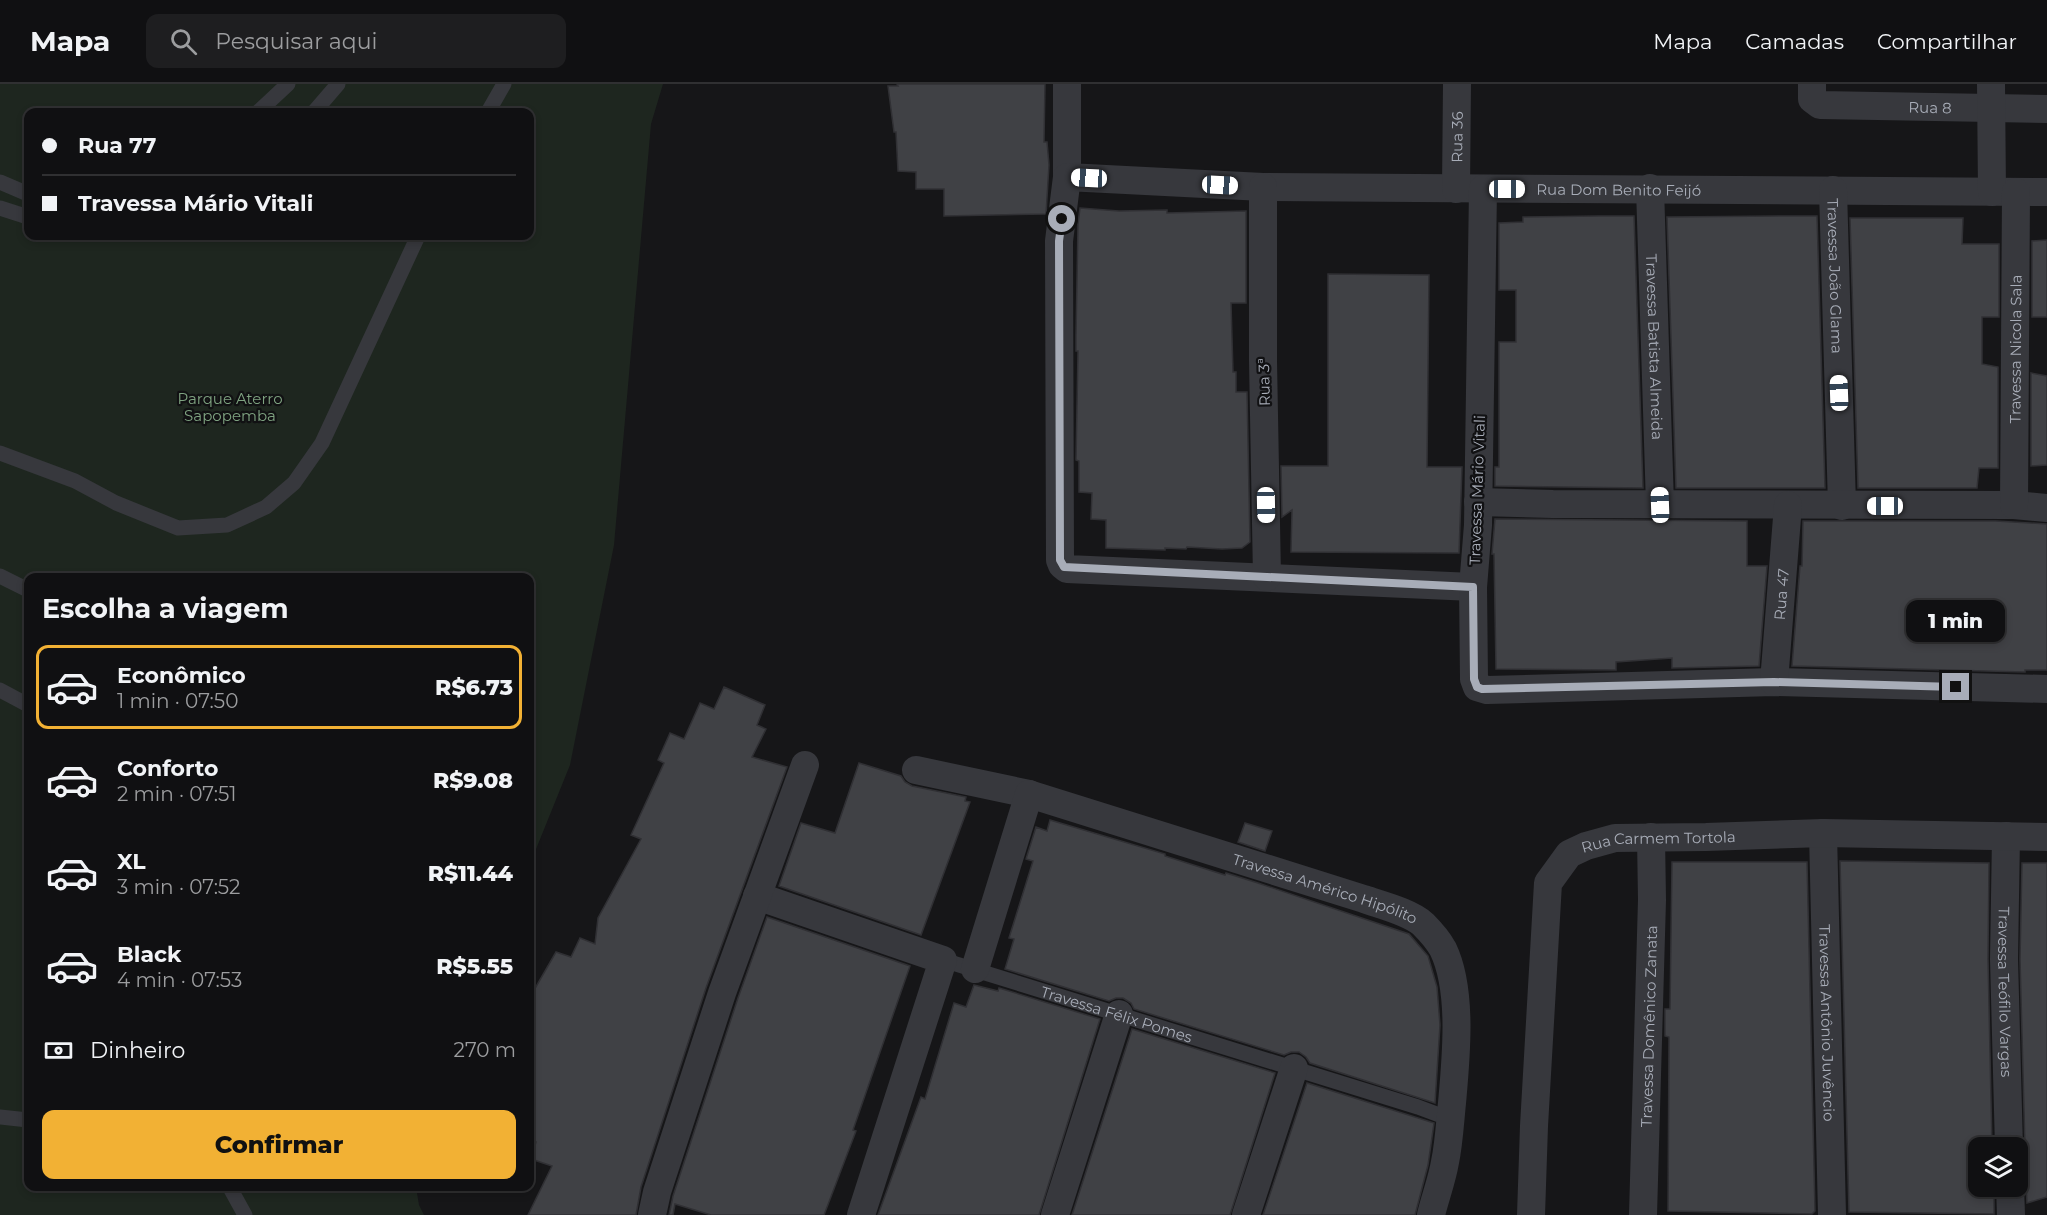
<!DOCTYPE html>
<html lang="pt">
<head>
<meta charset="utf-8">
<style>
	body { margin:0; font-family:Montserrat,sans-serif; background:#1e1e20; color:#f1f3f6; height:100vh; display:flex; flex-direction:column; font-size:22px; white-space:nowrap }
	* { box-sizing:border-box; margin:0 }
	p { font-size:20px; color:#9c9d9f }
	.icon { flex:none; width:33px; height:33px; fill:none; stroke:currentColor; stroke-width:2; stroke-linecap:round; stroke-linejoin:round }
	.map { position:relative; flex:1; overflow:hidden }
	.details { position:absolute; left:24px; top:489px; width:510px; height:618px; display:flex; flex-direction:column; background:#101012; border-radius:12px; box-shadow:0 3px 9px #0003,0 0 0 2px #303032 }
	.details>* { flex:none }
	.guide { position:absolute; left:24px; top:24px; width:510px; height:132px; border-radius:12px; box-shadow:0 3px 9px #0003,0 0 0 2px #303032; display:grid; align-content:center; height:132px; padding:0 18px; background:#101012 }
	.controls { position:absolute; left:1968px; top:1053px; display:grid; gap:12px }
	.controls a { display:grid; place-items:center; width:60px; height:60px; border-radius:12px; background:#101012; box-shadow:0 3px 9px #0003,0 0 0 2px #303032; font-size:30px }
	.end { position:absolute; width:27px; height:27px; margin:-14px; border:8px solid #a8adb8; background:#111; box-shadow:0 0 0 3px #111 }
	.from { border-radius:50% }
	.bubble { position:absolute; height:42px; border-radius:12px; background:#101012; box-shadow:0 3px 9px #0003,0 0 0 2px #303032; font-size:20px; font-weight:800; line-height:42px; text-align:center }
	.car { position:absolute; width:18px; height:36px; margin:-18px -9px; border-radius:8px; box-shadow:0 0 4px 2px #0007; background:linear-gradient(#fff 24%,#345 0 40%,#fff 0 76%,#345 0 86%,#fff 0) }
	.guide b { display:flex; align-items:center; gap:21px; height:57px; font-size:22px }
	.guide b+b { border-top:2px solid #303032 }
	.guide i { width:15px; height:15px; background:#f1f3f6 }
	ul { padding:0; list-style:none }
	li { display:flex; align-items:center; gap:18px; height:84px; margin:0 12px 9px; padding:0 6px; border:3px solid transparent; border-radius:12px }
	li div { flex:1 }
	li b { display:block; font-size:22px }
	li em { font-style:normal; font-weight:800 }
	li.selected { border-color:#f2b134 }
	li>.icon { width:54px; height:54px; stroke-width:1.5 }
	h2 { padding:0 18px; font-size:27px; line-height:72px }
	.pay { display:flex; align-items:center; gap:15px; height:66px; padding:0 18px; font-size:22px }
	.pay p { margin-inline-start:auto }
	.cta { display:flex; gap:12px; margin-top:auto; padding:12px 18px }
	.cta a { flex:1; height:69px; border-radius:12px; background:#f2b134; color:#111; font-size:24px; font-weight:800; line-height:69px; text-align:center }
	header { display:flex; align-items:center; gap:36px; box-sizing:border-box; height:84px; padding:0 30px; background:#101012; border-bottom:2px solid #303032 }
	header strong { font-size:28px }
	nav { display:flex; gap:33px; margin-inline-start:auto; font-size:21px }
	.search { width:420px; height:54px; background:#1e1e20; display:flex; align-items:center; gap:15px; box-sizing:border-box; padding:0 21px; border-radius:12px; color:#9c9d9f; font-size:22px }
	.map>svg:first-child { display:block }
	.green { fill:#1e261f; fill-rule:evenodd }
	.building { fill:#404145; stroke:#303034; stroke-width:1.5 }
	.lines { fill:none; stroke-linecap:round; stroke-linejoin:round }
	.lane { stroke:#37383d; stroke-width:15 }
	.street { stroke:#37383d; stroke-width:28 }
	.route { stroke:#a8adb8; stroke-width:8 }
	.labels { text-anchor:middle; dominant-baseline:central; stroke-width:4.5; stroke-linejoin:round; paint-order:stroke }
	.street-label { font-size:15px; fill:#a8adb8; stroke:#111113 }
	.park-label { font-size:15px; fill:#7fa381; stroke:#111113 }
</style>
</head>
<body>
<header>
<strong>Mapa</strong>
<div class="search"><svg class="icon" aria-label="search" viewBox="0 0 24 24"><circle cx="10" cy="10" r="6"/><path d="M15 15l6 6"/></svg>Pesquisar aqui</div>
<nav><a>Mapa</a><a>Camadas</a><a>Compartilhar</a></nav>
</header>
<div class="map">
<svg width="2047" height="1131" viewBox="0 0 2047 1131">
	<rect width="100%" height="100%" fill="#161618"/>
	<!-- green -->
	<path class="green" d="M0,0H663L651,40L614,461L570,681L530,780V494H28V1102L416,1103L419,1121L424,1131H0ZM28,28H530V152H28Z"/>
	<!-- building -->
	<path class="building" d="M897,0H1045L1044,58H1047L1049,81L1046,130L944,132V105H916V88L898,87L896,48H894L888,2H898Z
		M1080,124L1119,127L1167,126V129L1246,127V219H1231L1233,288H1236V308H1247L1250,458L1242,464L1222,465L1187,463L1186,465L1165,464V466L1106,464V436L1091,435L1092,409L1079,408V377L1076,376L1078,267H1076V251L1078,140Z
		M1598,132H1634L1643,404L1495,402V383H1499V258H1516V206H1499V139L1523,138V133Z
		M1778,132H1817L1825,404H1676L1667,133Z
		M1850,134H1963L1962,160H1999V233H1982V280L1998,283V384H1979L1977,404H1858Z
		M2047,156V233H2032V157Z
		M1328,190L1429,191L1427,383H1462L1459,469L1291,468L1292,426L1282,433L1281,382H1328Z
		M2031,289L2047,292V381L2031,382Z
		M1495,435L1747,437V482H1767L1759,582L1672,584V574L1616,578V586L1496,585L1494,470H1492Z
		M1803,437H1996L2047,440V586H2025V588L1792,582L1800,482H1802Z
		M724,603L765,621L757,641L766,645L752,673L787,683L706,904L641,1103L636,1131H528L552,1082L531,1075L536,1058L530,1056V913L556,868L571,873L580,854L595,860L598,834L641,755L631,751L664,679L658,676L670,649L684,655L700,619L714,625Z
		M859,679L901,692L905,698L912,702L966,713L965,717L970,718L921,851L779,802L801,739L835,749Z
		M1050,736L1165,770V772L1225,791L1226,789L1258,799L1409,850L1428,872L1437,903L1440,941L1435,1019L1310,979L1306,973L1299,968H1291L1284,971L1134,925L1131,919L1123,914H1116L1109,917L1005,885L1014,855L1009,854L1033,777L1026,775L1036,743L1047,747Z
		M1245,739L1272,747L1265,767L1238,758Z
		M1840,777L1989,779L1988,875L1992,1064H1978V1102H1994V1130L1849,1128Z
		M1672,778H1807L1815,1127L1812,1130L1668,1127L1669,953L1665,952V925H1670Z
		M2022,779H2047V1113L2027,1119L2026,1101L2024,1093L2018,1087V1078L2023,1072L2025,1064L2020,875Z
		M767,833L910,882L853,1046L856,1047L824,1131H711L675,1120L673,1131H669L673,1112L738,914Z
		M974,901L998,907L999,904L1100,935L1039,1131H878L921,1013L925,1015L954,919L966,923Z
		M1132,945L1275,989L1230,1131H1072Z
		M1307,999L1434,1039L1428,1081L1415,1131H1263Z"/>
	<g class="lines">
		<!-- lane -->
		<g class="lane">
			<path d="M258,28L288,0"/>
			<path d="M314,28L338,0"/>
			<path d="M488,28L504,0"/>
			<path d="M0,98L28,110"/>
			<path d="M0,124L28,133"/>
			<path d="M0,369L75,397L116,419L178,444L227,441L266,423L294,399L322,359L418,152"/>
			<path d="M0,492L28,506"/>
			<path d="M0,606L28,621"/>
			<path id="s1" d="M943,876L1418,1023L1450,1035"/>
			<path d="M0,1033L28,1036"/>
			<path d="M229,1102L245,1131"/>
		</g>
		<!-- street -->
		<g class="street">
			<path id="s2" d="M1067,0V93L1263,103L2047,108"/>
			<path id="s3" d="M1812,0V15L1820,21L2047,25"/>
			<path d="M1991,0L1992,108"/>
			<path d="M1067,93L1059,157L1060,476L1062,481L1067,485L1473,503"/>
			<path d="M1263,103V277L1267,493"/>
			<path id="s4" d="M1650,104L1660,421"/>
			<path id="s5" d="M1456,105L1457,0"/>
			<path d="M1483,105L1478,441L1473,503L1474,595L1477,603L1487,606L1774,598L2047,605"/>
			<path id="s6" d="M1833,106L1842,422"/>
			<path d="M1478,418L1553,420L2014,421L2047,424"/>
			<path id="s7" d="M2014,421L2016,108"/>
			<path id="s8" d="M1774,598L1788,421"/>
			<path d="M916,686L1029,710"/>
			<path id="s9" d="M1823,749L1832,1131"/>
			<path id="s10" d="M2006,752L2004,875L2009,1064"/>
			<path d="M757,812L943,876L861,1131"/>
			<path id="s11" d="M975,885L1029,710L1364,815C1381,821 1410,828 1423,840C1430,847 1438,856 1443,865C1463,906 1456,974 1452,1019C1450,1038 1449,1059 1445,1078C1442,1096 1435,1114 1431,1131"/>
			<path d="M2010,1102L2011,1131"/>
			<path d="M652,1131L657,1108L722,909L805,681"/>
			<path d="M1055,1131L1119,930"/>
			<path d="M1246,1131L1294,984"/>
			<path id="s12" d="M1531,1131L1534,1042L1548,799L1569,770L1586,762L1615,754L1706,753L1823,749L2047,753"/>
			<path id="s13" d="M1643,1131L1652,816L1651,753"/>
		</g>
	</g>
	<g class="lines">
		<!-- route -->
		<path class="route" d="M1062,135L1059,157L1060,476L1064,483L1473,503L1474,595L1477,603L1482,605L1774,598L1956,603"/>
	</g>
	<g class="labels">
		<!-- street labels -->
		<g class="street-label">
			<text stroke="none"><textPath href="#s3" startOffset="135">Rua 8</textPath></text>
			<text stroke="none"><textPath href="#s5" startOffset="52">Rua 36</textPath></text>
			<text stroke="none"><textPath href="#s2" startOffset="645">Rua Dom Benito Feijó</textPath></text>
			<text stroke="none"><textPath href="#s6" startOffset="86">Travessa João Glama</textPath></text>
			<text stroke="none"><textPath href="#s4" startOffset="159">Travessa Batista Almeida</textPath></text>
			<text stroke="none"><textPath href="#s7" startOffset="156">Travessa Nicola Sala</textPath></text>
			<text transform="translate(1264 298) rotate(-91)">Rua 3ª</text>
			<text transform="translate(1477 406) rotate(-88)">Travessa Mário Vitali</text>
			<text stroke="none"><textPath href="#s8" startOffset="88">Rua 47</textPath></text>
			<text stroke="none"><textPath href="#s12" startOffset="460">Rua Carmem Tortola</textPath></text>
			<text stroke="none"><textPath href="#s11" startOffset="494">Travessa Américo Hipólito</textPath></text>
			<text stroke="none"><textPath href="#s10" startOffset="156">Travessa Teófilo Vargas</textPath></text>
			<text stroke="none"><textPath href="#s1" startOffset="182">Travessa Félix Pomes</textPath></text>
			<text stroke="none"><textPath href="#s9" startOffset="190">Travessa Antônio Juvêncio</textPath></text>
			<text stroke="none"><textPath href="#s13" startOffset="189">Travessa Domênico Zanata</textPath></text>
		</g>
		<!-- park labels -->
		<g class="park-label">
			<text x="230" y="314">Parque Aterro<tspan x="230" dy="17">Sapopemba</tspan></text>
		</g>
	</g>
</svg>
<div class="controls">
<a><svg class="icon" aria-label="layers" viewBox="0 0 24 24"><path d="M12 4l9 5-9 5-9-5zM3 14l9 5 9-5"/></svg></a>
</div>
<i class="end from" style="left:1062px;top:135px"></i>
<i class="end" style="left:1956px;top:603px"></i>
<div class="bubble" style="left:1906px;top:516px;width:99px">1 min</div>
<i class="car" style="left:1089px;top:94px;rotate:273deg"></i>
<i class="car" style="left:1220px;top:101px;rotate:93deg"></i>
<i class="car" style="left:1507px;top:105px;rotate:90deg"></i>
<i class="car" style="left:1839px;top:309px;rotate:358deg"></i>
<i class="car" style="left:1266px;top:421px;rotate:179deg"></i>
<i class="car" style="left:1660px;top:421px;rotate:358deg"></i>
<i class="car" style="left:1885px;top:422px;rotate:270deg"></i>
<div class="guide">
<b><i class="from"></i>Rua 77</b>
<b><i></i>Travessa Mário Vitali</b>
</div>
<section class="details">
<h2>Escolha a viagem</h2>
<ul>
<li class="selected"><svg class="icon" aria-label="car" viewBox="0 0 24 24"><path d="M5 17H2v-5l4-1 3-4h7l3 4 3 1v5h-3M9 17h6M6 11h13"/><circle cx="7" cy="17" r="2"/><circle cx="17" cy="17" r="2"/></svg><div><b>Econômico</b><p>1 min · 07:50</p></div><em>R$6.73</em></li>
<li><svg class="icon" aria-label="car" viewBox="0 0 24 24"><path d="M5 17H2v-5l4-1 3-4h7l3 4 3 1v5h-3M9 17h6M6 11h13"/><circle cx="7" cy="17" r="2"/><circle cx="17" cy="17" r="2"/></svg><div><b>Conforto</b><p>2 min · 07:51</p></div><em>R$9.08</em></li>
<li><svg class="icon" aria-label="car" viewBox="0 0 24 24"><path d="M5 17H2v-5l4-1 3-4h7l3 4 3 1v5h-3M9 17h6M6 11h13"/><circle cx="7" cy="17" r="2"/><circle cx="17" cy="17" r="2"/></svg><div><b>XL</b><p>3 min · 07:52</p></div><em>R$11.44</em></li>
<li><svg class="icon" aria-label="car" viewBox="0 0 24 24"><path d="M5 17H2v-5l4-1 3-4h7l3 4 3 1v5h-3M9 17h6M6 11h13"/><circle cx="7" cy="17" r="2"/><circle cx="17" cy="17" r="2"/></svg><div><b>Black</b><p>4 min · 07:53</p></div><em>R$5.55</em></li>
</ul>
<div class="pay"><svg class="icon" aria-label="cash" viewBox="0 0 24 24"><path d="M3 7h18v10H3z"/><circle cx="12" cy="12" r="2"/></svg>Dinheiro<p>270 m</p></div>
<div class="cta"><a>Confirmar</a></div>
</section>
</div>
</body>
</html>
